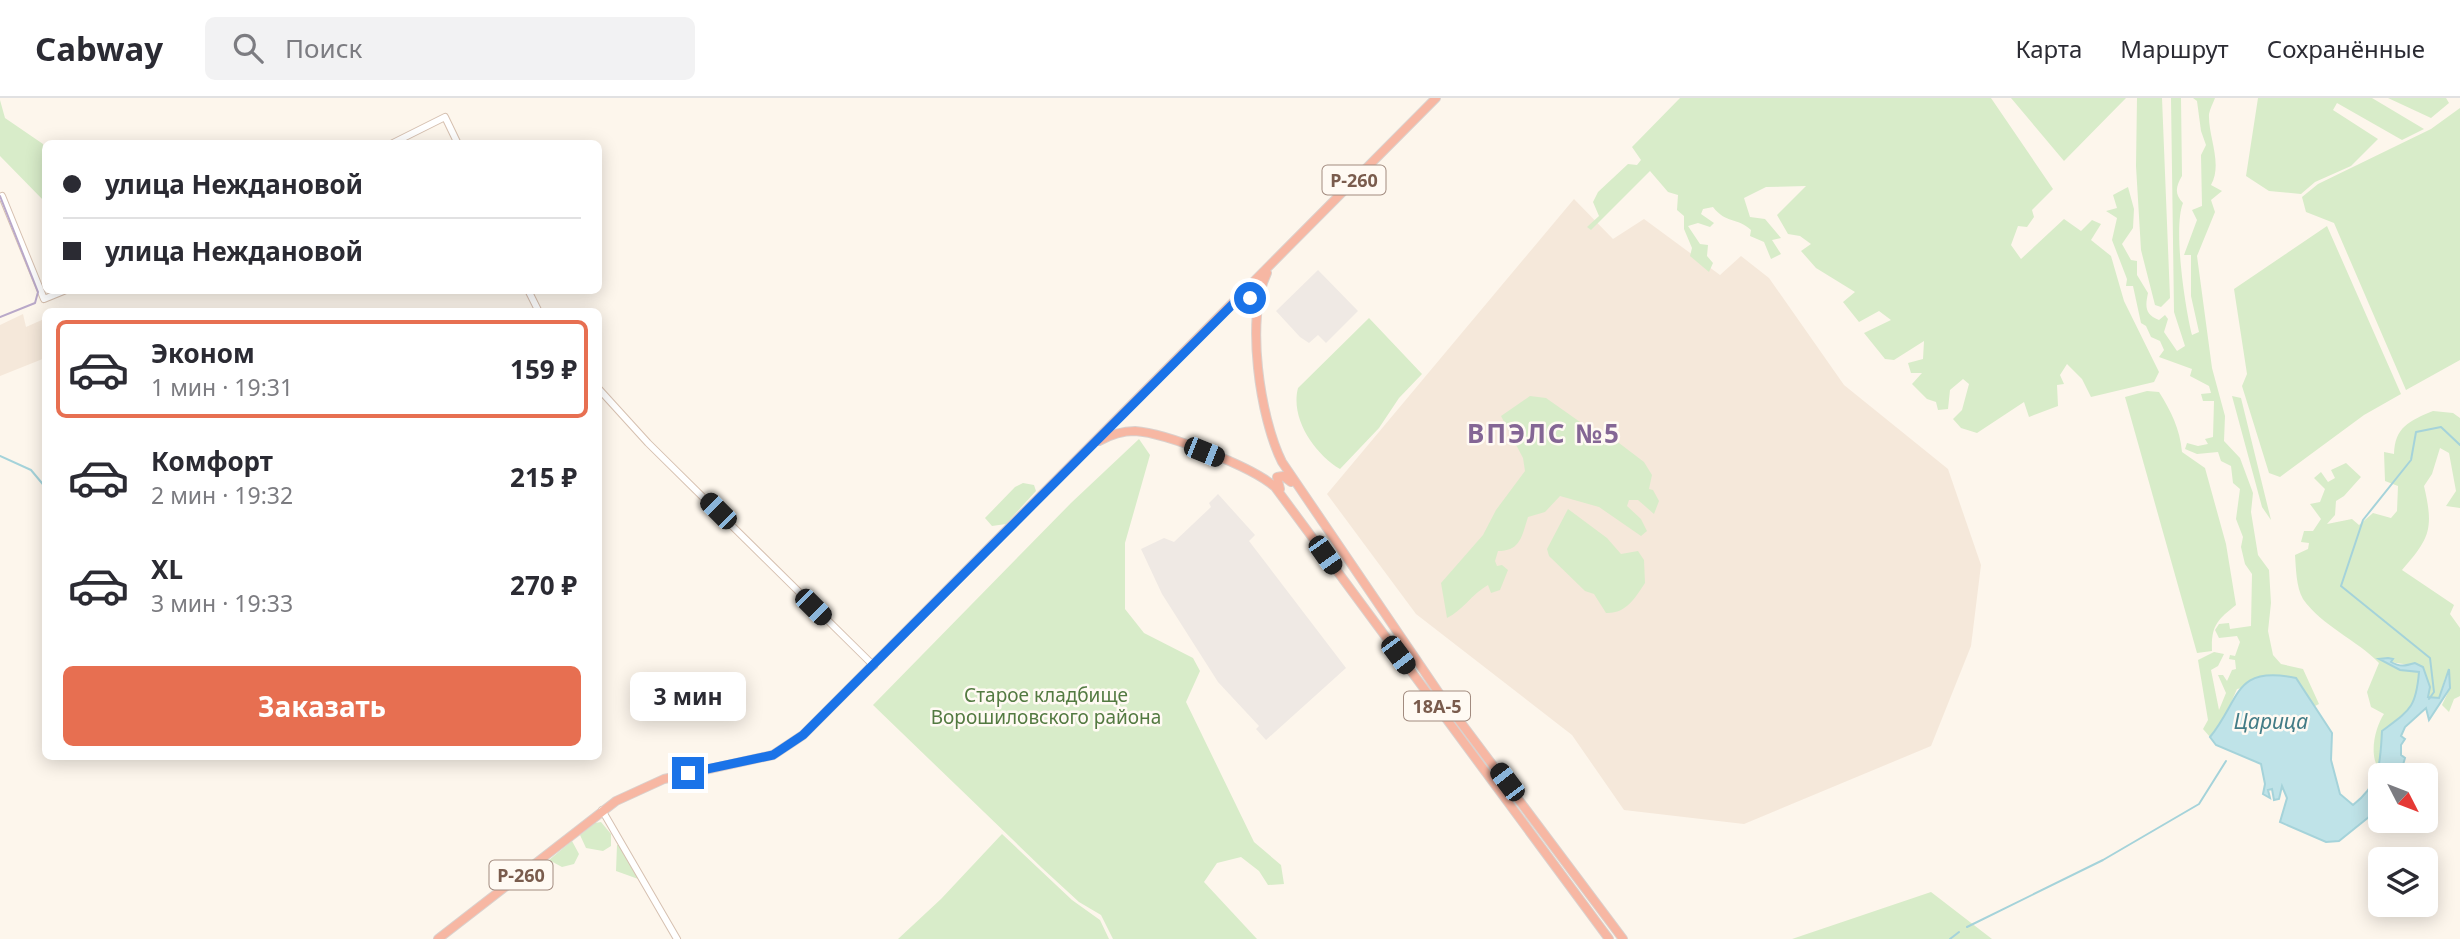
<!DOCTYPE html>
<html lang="ru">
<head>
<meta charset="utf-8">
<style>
	body { margin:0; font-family:"Noto Sans",sans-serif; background:#f2f2f3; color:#2b2b33; height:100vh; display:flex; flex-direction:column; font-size:26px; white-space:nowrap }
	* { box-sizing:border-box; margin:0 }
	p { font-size:23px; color:#7c7c81 }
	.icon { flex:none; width:38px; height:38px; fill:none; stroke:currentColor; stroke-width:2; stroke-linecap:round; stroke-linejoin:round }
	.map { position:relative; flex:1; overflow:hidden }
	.side { position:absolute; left:42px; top:210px; width:560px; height:452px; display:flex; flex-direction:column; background:#fff; border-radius:10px; box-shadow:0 4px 18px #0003 }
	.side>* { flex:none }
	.banner { position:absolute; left:42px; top:42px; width:560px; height:154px; border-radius:10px; box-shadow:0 4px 18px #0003; display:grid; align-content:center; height:154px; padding:0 21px; background:#fff }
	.needle { width:46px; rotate:132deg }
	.buttons { position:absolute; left:2368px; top:665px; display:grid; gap:14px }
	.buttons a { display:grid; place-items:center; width:70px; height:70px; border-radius:10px; background:#fff; box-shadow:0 4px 18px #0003; font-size:35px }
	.end { position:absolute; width:32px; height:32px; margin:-16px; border:9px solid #1a73e8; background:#fff; box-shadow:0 0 0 4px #fff }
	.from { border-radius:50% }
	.bubble { position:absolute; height:49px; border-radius:10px; background:#fff; box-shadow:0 4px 18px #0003; font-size:23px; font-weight:700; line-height:49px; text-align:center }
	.car { position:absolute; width:21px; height:42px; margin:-21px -10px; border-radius:9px; box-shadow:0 0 5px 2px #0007; background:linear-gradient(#222 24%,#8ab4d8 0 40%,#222 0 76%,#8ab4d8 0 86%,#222 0) }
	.banner b { display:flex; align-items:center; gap:24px; height:66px; font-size:26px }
	.banner b+b { border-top:2px solid #e1e1e2 }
	.banner i { width:18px; height:18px; background:#2b2b33 }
	ul { padding:12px 0 0; list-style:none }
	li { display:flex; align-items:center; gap:21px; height:98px; margin:0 14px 10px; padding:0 7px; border:4px solid transparent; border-radius:10px }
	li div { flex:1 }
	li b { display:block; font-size:26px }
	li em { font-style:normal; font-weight:700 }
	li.selected { border-color:#e76f51 }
	li>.icon { width:63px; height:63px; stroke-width:1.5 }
	.button { display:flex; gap:14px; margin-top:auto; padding:14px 21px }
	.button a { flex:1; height:80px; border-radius:10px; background:#e76f51; color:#fff; font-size:28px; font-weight:700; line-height:80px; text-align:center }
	header { display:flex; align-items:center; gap:42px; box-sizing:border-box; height:98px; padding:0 35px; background:#fff; border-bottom:2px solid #e1e1e2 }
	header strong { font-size:33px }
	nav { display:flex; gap:38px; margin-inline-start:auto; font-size:24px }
	.search { width:490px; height:63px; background:#f2f2f3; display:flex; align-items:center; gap:18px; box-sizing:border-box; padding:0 24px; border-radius:10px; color:#7c7c81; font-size:26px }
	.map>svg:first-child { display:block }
	.residential { fill:#f5e8da }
	.industrial { fill:#efe9e4 }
	.green { fill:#d8ecc9 }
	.water { fill:#bfe3e8; stroke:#a5d3da; stroke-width:2 }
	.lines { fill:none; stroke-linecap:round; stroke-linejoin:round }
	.stream { stroke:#a5d3da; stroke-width:2 }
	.secondary-casing { stroke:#d6c0b0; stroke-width:8 }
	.highway-casing { stroke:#dad1cd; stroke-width:10 }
	.secondary { stroke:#fff; stroke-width:6 }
	.highway { stroke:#f7b7a3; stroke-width:8 }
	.tram { stroke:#b9a8c9; stroke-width:2 }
	.route { stroke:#1a73e8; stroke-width:9 }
	.labels { text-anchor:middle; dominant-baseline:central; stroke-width:5; stroke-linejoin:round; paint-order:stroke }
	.shield { fill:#fffaf3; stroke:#a28b7f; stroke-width:2 }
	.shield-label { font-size:18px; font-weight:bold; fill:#7a5c4d }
	.park-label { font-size:19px; fill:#537a41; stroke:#fffaf3 }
	.water-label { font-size:21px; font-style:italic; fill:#437c86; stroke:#fffaf3 }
	.district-label { font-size:26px; font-weight:bold; letter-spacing:2px; fill:#846695; stroke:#fffaf3 }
</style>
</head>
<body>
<header>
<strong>Cabway</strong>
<div class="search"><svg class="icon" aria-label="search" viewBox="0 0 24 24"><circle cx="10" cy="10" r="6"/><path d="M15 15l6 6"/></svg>Поиск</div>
<nav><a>Карта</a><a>Маршрут</a><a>Сохранённые</a></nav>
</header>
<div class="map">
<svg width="2460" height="841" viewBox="0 0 2460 841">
	<rect width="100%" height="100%" fill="#fdf6ec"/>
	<!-- residential -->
	<path class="residential" d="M1574,101L1613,141L1644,121L1720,177L1741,158L1769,180L1844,287L1948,371L1981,467L1971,548L1931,648L1744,726L1624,712L1572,637L1416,516L1327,396Z
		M23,216L26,229L44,221L45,260L0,278V227Z"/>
	<!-- industrial -->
	<path class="industrial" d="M1318,172L1358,213L1326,245L1318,237L1309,245L1300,239L1276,213Z
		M1218,396L1255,437L1249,443L1346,570L1266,642L1256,631L1259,628L1218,584L1162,496L1141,451L1164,440L1174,444L1211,409L1209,405Z"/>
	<!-- green -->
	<path class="green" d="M1680,0H1991L2053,91L2032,112L2034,119L2027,129L2018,128L2011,147L2021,161L2064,121L2081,133L2092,122L2101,126L2091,142L2111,158L2124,203L2159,274L2154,284L2091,299L2082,281L2067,266L2060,277L2064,286L2057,287L2058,308L2029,319L2024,304L1977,335L1961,330L1953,321L1962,312L1969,286L1963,281L1950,292L1948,311L1938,312L1936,304L1927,301L1912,286L1922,275H1911L1908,265L1923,261L1924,243L1894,262L1885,261L1864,235L1891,222L1879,213L1859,224L1843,204L1855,194L1816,170L1801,153L1811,146L1800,138L1788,136L1777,117L1806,88L1766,89L1744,100L1750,119L1765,121L1781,140L1772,142L1781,156L1771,161L1764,144L1750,138L1751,132C1737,119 1726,126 1713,109L1703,111L1701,116L1714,125L1710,129L1698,125L1688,128L1700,146L1708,147L1707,158L1713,165L1709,174L1690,158L1692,150L1684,131V118L1677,112L1678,97L1668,94L1650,73L1591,132L1587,129L1599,118L1593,104L1598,94L1628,66L1637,67L1641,62L1632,49Z
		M2011,0H2126L2064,63Z
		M2137,0H2162L2170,200L2161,209L2155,207L2141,152L2136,68Z
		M2171,0H2181L2182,78C2176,88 2174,96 2183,105C2173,130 2185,209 2192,237L2199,234L2191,198V157H2184L2197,122L2192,112L2202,108L2201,57L2206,47L2201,33L2197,3L2193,0H2215C2213,5 2210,11 2209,16C2208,39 2223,65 2211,87L2222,93L2211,102L2215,114L2197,158L2212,270L2225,318L2224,343L2240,360L2253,395L2251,414L2258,457L2269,472L2271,505L2268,533L2273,557L2281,566L2303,571L2319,606L2313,609L2296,580L2237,591L2223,623L2210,639L2203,631L2208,622L2198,562L2214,554L2224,556L2218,568L2211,572L2219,612L2226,595L2218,577H2223L2227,583L2232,572L2236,571L2235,562L2229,561L2230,557L2235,558L2240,544L2237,538L2219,540L2215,532L2219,526L2229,525L2230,531L2251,528L2252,476L2245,466L2241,449L2243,439L2236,421L2240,391L2233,385L2231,368L2221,363L2218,354L2197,356L2185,351L2187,345L2198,348L2208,346L2205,341L2213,339L2214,303H2203L2201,296L2211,295L2209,288L2190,278L2192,271L2159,259L2164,252L2160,243L2151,239L2146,228L2141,225L2133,188H2126L2127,181L2112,142L2117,120L2106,113L2117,110L2113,97L2128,89L2134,111L2133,130L2122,146L2131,162L2137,163V177L2148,195C2145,209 2145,216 2159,222L2165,217L2168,221L2164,234L2177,253L2185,248L2174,214Z
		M2258,0H2372L2424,31L2402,42L2337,5L2333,12L2378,41L2351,68L2315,84L2301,96L2269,93L2246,78Z
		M2388,0H2446L2449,5L2431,20Z
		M0,2L5,20L43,46L45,104L0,58Z
		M2460,10V262L2406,292L2334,125L2306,114L2302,99L2318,86L2431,31Z
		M2327,128L2401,296L2364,317L2280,379L2269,375L2242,288L2247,276L2234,191Z
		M1369,220L1422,276L1399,300L1379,330L1340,371C1315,356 1290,321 1298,290Z
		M2147,293L2159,294C2171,313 2180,331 2182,354L2205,370L2226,446L2236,507C2217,522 2211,528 2212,553L2197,555L2125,299Z
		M1530,298L1546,300L1600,338L1619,345L1644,364L1652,377L1649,391L1653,392L1659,403L1654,416L1638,402H1629L1627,408L1641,421L1647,433L1641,438L1599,409L1560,398L1545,414L1528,419C1522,437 1521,453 1498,453L1495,463L1497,468L1502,467L1508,472L1500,492L1491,495L1488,487C1472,496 1463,512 1447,520L1441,485L1483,437L1496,412L1525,373L1523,360L1501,318Z
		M2232,298L2241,300L2271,422L2262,409Z
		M2433,313L2453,315L2460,320V410L2446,408L2456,393L2449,355L2440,350L2432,376L2424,388C2434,431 2430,440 2402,472L2454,507L2450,516L2460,530V598L2454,601L2449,614L2442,607L2450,590L2445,580L2439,600L2428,599L2430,589L2423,569L2390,564L2393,561L2388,560V566L2400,572L2419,574C2415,612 2412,610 2382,633L2380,672C2368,659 2375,629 2384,616L2371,609L2367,594L2379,565C2357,542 2322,528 2303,501C2296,489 2296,470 2295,457L2308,451L2309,445L2301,444L2304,433H2313L2321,421L2310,406L2320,404L2325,391L2314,380L2321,374L2328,384L2335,380L2331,372L2346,365L2361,379L2344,398L2336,403L2335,417L2327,426L2352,421L2359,427L2373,415L2391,420L2397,413L2398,388L2385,383L2384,354L2394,356C2395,329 2409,323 2433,313Z
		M1139,341L1150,357L1125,445V511L1144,535L1193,560L1200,573L1186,604L1254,744L1281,767L1284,786L1268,787L1259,773L1241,759L1217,765L1204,784L1257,841H1113L1101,817L1079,804L1042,770L873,607L1071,405Z
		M1023,385L1034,387L1036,393L1006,426L992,428L985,420L1015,389Z
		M1568,411L1607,440L1621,456L1638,453L1644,462L1645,485C1635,500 1626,516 1606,515L1594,496L1585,493L1549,458L1547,451Z
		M601,724L611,736V748L603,753L586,750L580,737L595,725Z
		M1002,736L1072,802L1100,822L1109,841H898L941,801Z
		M572,743L579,756L574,766L562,769L549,762Z
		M617,747H619L641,782L616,773Z
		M1931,794L1992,841H1792Z"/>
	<!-- water -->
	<path class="water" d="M2388,560L2393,561L2391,564C2400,569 2405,568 2415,565L2423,569L2430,589L2428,599L2439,600L2449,571L2450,590L2429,622L2426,610L2405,629L2401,638L2405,641L2401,647V657L2405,660L2400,677H2380V710L2339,743L2326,744L2280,724L2287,700L2282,688L2279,701L2274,702L2272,691L2268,692L2270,700L2263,696L2265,686L2261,666L2216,647L2210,639C2241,601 2233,567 2296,580L2332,635L2331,662L2340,696L2353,707C2381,685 2380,666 2382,633C2410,612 2416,610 2419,574L2400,572L2379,561Z"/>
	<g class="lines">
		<!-- stream -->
		<path class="stream" d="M0,358L31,372L46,390
			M2429,601L2434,594L2430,560L2341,488L2363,422L2411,362L2416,334L2441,329L2460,347
			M1967,829L2103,762L2199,706L2226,663
			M1950,841L1959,834"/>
		<!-- secondary casing -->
		<g class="secondary-casing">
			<path id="secondary" d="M391,46L445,19L458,46
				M0,99L2,98L44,201L66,192
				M528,192L539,214
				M598,290L648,345L874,568
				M602,712L677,841"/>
		</g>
		<!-- highway casing -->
		<g class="highway-casing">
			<path id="highway" d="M1267,175C1245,220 1260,320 1282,364L1441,598L1623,841
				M1099,343C1110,337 1123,333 1135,333C1166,335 1253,369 1275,389L1609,841
				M1280,391L1277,379L1283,378L1291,384
				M438,841L616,703L664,681L773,657L803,637L1436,0"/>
		</g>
		<!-- secondary -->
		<use href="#secondary" class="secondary"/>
		<!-- highway -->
		<use href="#highway" class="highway"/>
		<!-- tram -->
		<path class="tram" d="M0,98L38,194L35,205L0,219"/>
	</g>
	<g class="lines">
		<!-- route -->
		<path class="route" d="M688,675L773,657L803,637L1242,197L1250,200"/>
	</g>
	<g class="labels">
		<!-- shield labels -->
		<g class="shield">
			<rect x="1322.5" y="67.5" width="63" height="29" rx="5"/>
			<rect x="1404" y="593.5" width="66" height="29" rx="5"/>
			<rect x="489.5" y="762.5" width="63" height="29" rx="5"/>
		</g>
		<g class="shield-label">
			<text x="1354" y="82">Р-260</text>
			<text x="1437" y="608">18А-5</text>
			<text x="521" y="777">Р-260</text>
		</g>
		<!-- park labels -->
		<g class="park-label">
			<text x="1046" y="597">Старое кладбище<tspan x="1046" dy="22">Ворошиловского района</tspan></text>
		</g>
		<!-- water labels -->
		<g class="water-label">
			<text x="2271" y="623">Царица</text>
		</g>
		<!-- district labels -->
		<g class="district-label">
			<text x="1544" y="335">ВПЭЛС №5</text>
		</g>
	</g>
</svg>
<div class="buttons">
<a><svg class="needle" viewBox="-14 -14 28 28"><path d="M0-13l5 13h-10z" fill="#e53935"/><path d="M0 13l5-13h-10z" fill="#7c7c81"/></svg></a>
<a><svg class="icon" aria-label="layers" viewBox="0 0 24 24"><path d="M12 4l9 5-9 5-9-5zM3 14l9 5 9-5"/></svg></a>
</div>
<i class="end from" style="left:1250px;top:200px"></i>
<i class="end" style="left:688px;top:675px"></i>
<div class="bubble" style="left:630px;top:574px;width:116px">3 мин</div>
<i class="car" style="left:1204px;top:354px;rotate:112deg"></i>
<i class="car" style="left:718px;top:413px;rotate:315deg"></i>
<i class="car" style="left:1325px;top:457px;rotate:145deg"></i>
<i class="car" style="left:813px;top:509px;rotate:135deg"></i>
<i class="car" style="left:1398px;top:557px;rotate:143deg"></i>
<i class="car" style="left:1507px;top:684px;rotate:323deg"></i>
<div class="banner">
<b><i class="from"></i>улица Неждановой</b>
<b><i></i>улица Неждановой</b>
</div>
<section class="side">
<ul>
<li class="selected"><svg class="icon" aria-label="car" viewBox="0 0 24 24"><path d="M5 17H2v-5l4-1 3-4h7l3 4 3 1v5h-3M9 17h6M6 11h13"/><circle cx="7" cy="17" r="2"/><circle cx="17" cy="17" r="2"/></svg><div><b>Эконом</b><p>1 мин · 19:31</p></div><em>159 ₽</em></li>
<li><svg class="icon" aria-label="car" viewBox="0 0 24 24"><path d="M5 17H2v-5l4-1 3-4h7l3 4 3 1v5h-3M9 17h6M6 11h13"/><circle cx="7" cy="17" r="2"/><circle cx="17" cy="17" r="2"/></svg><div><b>Комфорт</b><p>2 мин · 19:32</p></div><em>215 ₽</em></li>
<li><svg class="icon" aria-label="car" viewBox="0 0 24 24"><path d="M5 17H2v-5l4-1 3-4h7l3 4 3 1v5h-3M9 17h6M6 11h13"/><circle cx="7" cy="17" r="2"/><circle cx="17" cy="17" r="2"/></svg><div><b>XL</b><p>3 мин · 19:33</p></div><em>270 ₽</em></li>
</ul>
<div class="button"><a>Заказать</a></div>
</section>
</div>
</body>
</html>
